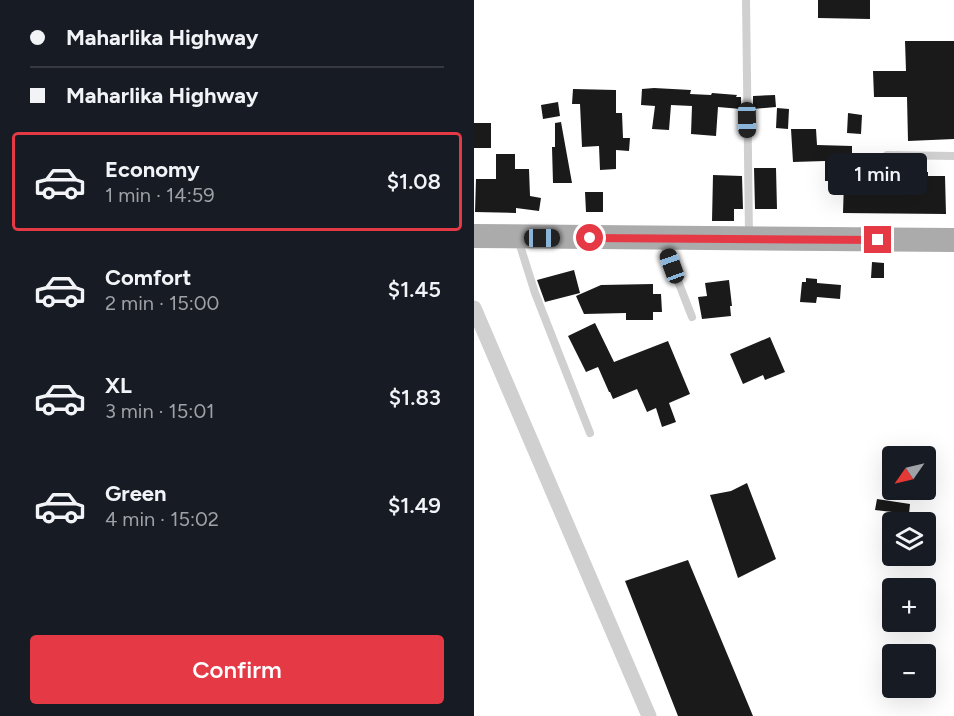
<!DOCTYPE html>
<html lang="en">
<head>
<meta charset="utf-8">
<style>
	body { margin:0; font-family:Figtree,sans-serif; background:#242831; color:#f1f3f6; height:100vh; display:flex; flex-direction:column; font-size:22px; white-space:nowrap }
	* { box-sizing:border-box; margin:0 }
	p { font-size:20px; color:#9ea1a6 }
	.icon { flex:none; width:33px; height:33px; fill:none; stroke:currentColor; stroke-width:2; stroke-linecap:round; stroke-linejoin:round }
	.map { position:relative; flex:1; overflow:hidden }
	.panel { display:flex; flex-direction:column; background:#171b24; width:474px }
	.panel>* { flex:none }
	.hud { display:grid; align-content:center; height:132px; padding:0 30px; background:#171b24 }
	.needle { width:39px; rotate:236deg }
	.buttons { position:absolute; left:408px; top:446px; display:grid; gap:12px }
	.buttons a { display:grid; place-items:center; width:54px; height:54px; border-radius:6px; background:#171b24; box-shadow:0 6px 24px #0002; font-size:30px }
	.end { position:absolute; width:27px; height:27px; margin:-14px; border:8px solid #e63946; background:#fff; box-shadow:0 0 0 3px #fff }
	.from { border-radius:50% }
	.bubble { position:absolute; height:42px; border-radius:6px; background:#171b24; box-shadow:0 6px 24px #0002; font-size:20px; font-weight:600; line-height:42px; text-align:center }
	.car { position:absolute; width:18px; height:36px; margin:-18px -9px; border-radius:8px; box-shadow:0 0 4px 2px #0007; background:linear-gradient(#222 24%,#8ab4d8 0 40%,#222 0 76%,#8ab4d8 0 86%,#222 0) }
	.hud b { display:flex; align-items:center; gap:21px; height:57px; font-size:22px }
	.hud b+b { border-top:2px solid #363941 }
	.hud i { width:15px; height:15px; background:#f1f3f6 }
	ul { padding:0; list-style:none }
	li { display:flex; align-items:center; gap:18px; height:99px; margin:0 12px 9px; padding:0 18px; border:3px solid transparent; border-radius:6px }
	li div { flex:1 }
	li b { display:block; font-size:22px }
	li em { font-style:normal; font-weight:600 }
	li.selected { border-color:#e63946 }
	li>.icon { width:54px; height:54px; stroke-width:1.5 }
	.cta { display:flex; gap:12px; margin-top:auto; padding:12px 30px }
	.cta a { flex:1; height:69px; border-radius:6px; background:#e63946; color:#fff; font-size:24px; font-weight:600; line-height:69px; text-align:center }
	main { display:flex; flex:1; min-height:0 }
	.map>svg:first-child { display:block }
	.building { fill:#1a1a1a }
	.lines { fill:none; stroke-linecap:round; stroke-linejoin:round }
	.lane { stroke:#d0d0d0; stroke-width:8 }
	.street { stroke:#d0d0d0; stroke-width:15 }
	.primary { stroke:#ababab; stroke-width:24 }
	.route { stroke:#e63946; stroke-width:8 }
</style>
</head>
<body>
<main>
<section class="panel">
<div class="hud">
<b><i class="from"></i>Maharlika Highway</b>
<b><i></i>Maharlika Highway</b>
</div>
<ul>
<li class="selected"><svg class="icon" aria-label="car" viewBox="0 0 24 24"><path d="M5 17H2v-5l4-1 3-4h7l3 4 3 1v5h-3M9 17h6M6 11h13"/><circle cx="7" cy="17" r="2"/><circle cx="17" cy="17" r="2"/></svg><div><b>Economy</b><p>1 min · 14:59</p></div><em>$1.08</em></li>
<li><svg class="icon" aria-label="car" viewBox="0 0 24 24"><path d="M5 17H2v-5l4-1 3-4h7l3 4 3 1v5h-3M9 17h6M6 11h13"/><circle cx="7" cy="17" r="2"/><circle cx="17" cy="17" r="2"/></svg><div><b>Comfort</b><p>2 min · 15:00</p></div><em>$1.45</em></li>
<li><svg class="icon" aria-label="car" viewBox="0 0 24 24"><path d="M5 17H2v-5l4-1 3-4h7l3 4 3 1v5h-3M9 17h6M6 11h13"/><circle cx="7" cy="17" r="2"/><circle cx="17" cy="17" r="2"/></svg><div><b>XL</b><p>3 min · 15:01</p></div><em>$1.83</em></li>
<li><svg class="icon" aria-label="car" viewBox="0 0 24 24"><path d="M5 17H2v-5l4-1 3-4h7l3 4 3 1v5h-3M9 17h6M6 11h13"/><circle cx="7" cy="17" r="2"/><circle cx="17" cy="17" r="2"/></svg><div><b>Green</b><p>4 min · 15:02</p></div><em>$1.49</em></li>
</ul>
<div class="cta"><a>Confirm</a></div>
</section>
<div class="map">
<svg width="480" height="716" viewBox="0 0 480 716">
	<rect width="100%" height="100%" fill="#fff"/>
	<!-- building -->
	<path class="building" d="M344,0H396V19L344,18Z
		M431,41H480V139L434,141L433,97H400L399,71H432Z
		M180,88L217,90L216,94L237,95L238,93L263,95L262,97H267V109L244,107L242,136L217,134L218,106L197,105L195,130L178,129L181,106L167,105L168,89Z
		M99,89L142,90V113H148L149,138H156L155,151L142,150V169L126,170L125,146L108,147L106,104H98Z
		M301,95L302,107L279,109V96Z
		M84,102L86,116L69,119L67,105Z
		M303,108L315,109L314,129L302,128Z
		M374,113L388,115L387,134L373,133Z
		M87,122L98,183H79L78,147H81V123Z
		M0,123H17V148H0Z
		M317,129H342L343,145L378,146V160H386V168H410V172H454V176H471L472,214L369,213L370,181H351V161L319,162Z
		M22,154H41V169H55L56,196L67,198L65,211L42,208V213L1,212L2,179H22Z
		M280,168H302L303,209H281Z
		M239,175L268,176L269,209H260V221H238Z
		M111,192H129V212H112Z
		M398,262L410,263V278H397Z
		M100,270L106,293L71,302L63,280Z
		M332,278L343,279V283L367,285L366,299L343,297L342,303L326,302L328,282H332Z
		M255,280L258,306H256L257,316L228,319L224,297L233,296L231,283Z
		M179,284V294H187L188,312H179V320H152V313L110,314L102,296L127,285Z
		M121,323L140,362L194,341L216,394L195,403L202,422L188,427L182,408L173,412L163,389L139,399L136,392H135L124,367L112,372L94,336Z
		M296,337L311,372L291,380L289,375L269,384L256,354Z
		M273,483L302,559L264,578L236,495L257,491Z
		M403,499L436,504L435,514L401,510Z
		M214,560L279,716H204L151,581Z"/>
	<g class="lines">
		<!-- lane -->
		<path class="lane" d="M272,0L275,235
			M413,155L480,156
			M44,239L61,293L116,433
			M188,240L218,317"/>
		<!-- street -->
		<path class="street" d="M0,308L175,716"/>
		<!-- primary -->
		<path class="primary" d="M0,236L480,240"/>
	</g>
	<g class="lines">
		<!-- route -->
		<path class="route" d="M116,238L404,240"/>
	</g>
</svg>
<div class="buttons">
<a><svg class="needle" viewBox="-14 -14 28 28"><path d="M0-13l5 13h-10z" fill="#e53935"/><path d="M0 13l5-13h-10z" fill="#9ea1a6"/></svg></a>
<a><svg class="icon" aria-label="layers" viewBox="0 0 24 24"><path d="M12 4l9 5-9 5-9-5zM3 14l9 5 9-5"/></svg></a>
<a>+</a>
<a>−</a>
</div>
<i class="end from" style="left:116px;top:238px"></i>
<i class="end" style="left:404px;top:240px"></i>
<div class="bubble" style="left:354px;top:153px;width:99px">1 min</div>
<i class="car" style="left:273px;top:120px;rotate:179deg"></i>
<i class="car" style="left:68px;top:238px;rotate:90deg"></i>
<i class="car" style="left:198px;top:266px;rotate:340deg"></i>
</div>
</main>
</body>
</html>
